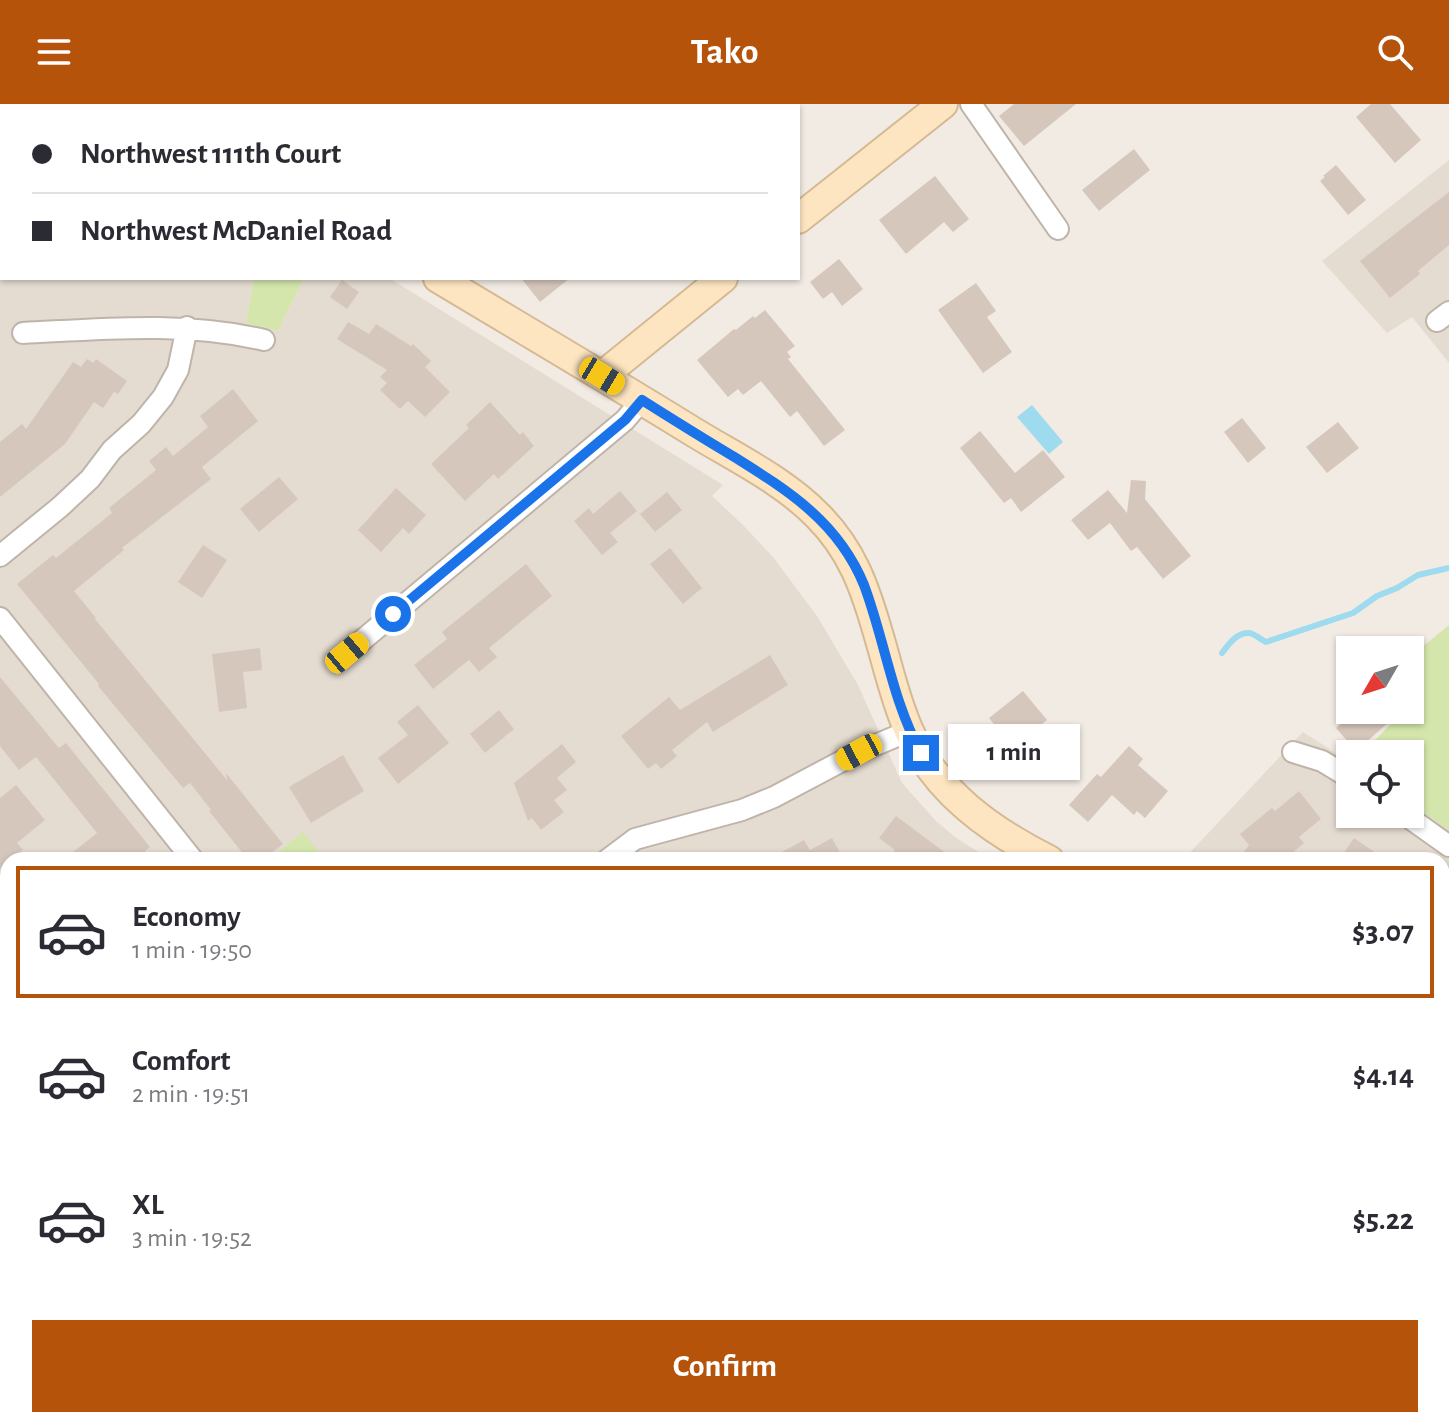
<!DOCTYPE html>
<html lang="en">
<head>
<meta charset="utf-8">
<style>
	body { margin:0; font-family:"Alegreya Sans",sans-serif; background:#f2f2f3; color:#2b2b33; height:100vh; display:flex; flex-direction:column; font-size:30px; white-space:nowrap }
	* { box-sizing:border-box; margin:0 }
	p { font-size:26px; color:#7c7c81 }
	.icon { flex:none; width:44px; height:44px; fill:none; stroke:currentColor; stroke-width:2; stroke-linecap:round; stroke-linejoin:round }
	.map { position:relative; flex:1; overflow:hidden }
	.sheet { position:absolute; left:0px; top:748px; width:1450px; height:576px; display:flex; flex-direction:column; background:#fff; border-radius:24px 24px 0 0; box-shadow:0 2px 6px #0004 }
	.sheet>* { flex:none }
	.top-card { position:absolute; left:0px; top:0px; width:800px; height:176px; box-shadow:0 2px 6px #0004; display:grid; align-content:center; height:176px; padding:0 32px; background:#fff }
	.needle { width:52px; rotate:231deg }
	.tools { position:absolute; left:1336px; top:532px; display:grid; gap:16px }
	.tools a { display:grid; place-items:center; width:88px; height:88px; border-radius:0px; background:#fff; box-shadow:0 2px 6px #0004; font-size:40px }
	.end { position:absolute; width:36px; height:36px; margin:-18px; border:10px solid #1a73e8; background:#fff; box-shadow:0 0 0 4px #fff }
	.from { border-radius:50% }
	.bubble { position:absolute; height:56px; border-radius:0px; background:#fff; box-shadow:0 2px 6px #0004; font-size:26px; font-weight:700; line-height:56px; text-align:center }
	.car { position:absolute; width:24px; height:48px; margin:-24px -12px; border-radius:10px; box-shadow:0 0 6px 2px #0007; background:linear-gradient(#f5c518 24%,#345 0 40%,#f5c518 0 76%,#345 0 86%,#f5c518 0) }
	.top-card b { display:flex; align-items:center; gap:28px; height:76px; font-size:30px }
	.top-card b+b { border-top:2px solid #e1e1e2 }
	.top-card i { width:20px; height:20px; background:#2b2b33 }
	ul { padding:14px 0 0; list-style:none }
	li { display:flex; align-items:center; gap:24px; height:132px; margin:0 16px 12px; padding:0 16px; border:4px solid transparent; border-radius:0px }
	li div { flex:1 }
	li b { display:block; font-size:30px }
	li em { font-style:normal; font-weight:700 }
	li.on { border-color:#b45309 }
	li>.icon { width:72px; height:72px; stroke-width:1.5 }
	.cta { display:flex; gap:16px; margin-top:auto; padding:16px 32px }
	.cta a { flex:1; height:92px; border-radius:0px; background:#b45309; color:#fff; font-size:32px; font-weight:700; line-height:92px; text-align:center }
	header { display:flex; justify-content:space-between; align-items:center; height:104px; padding:0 32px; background:#b45309; color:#fff; font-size:36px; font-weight:700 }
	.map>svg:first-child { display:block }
	.residential { fill:#e5dcd1 }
	.green { fill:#d5e6ac }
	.water { fill:#9fdbee }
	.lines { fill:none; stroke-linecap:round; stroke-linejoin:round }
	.stream { stroke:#9fdbee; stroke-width:6 }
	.building { fill:#d6c7bc }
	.street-casing { stroke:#bfb4a9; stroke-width:24 }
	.secondary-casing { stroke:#d4b995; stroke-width:32 }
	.street { stroke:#fff; stroke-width:20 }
	.secondary { stroke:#fee5c1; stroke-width:28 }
	.route { stroke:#1a73e8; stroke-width:10 }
</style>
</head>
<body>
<header><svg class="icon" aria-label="menu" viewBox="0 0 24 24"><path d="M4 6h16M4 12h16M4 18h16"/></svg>Tako<svg class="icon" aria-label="search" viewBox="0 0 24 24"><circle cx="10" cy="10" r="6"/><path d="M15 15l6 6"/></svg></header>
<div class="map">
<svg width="1449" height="1324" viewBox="0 0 1449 1324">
	<rect width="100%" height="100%" fill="#f1ebe3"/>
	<!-- residential -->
	<path class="residential" d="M0,0H128L129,2H2V74H0Z
		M1449,56V259L1412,213L1387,229L1322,157Z
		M0,134H2V174H254L246,219L278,227L304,174H389L723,381L712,392L743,421L773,453L817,512L858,581L902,679L936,717L955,733L991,756H325L303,729L269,756H8V1316H771L777,1324H0Z
		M1303,628L1350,658V710H1410V696L1449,720V917L1442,913V756H1183Z
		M1102,1316H1244L1250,1324H1092Z"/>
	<!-- green -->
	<path class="green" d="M254,174H304L278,227L246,219Z
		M1449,521V726L1410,699V650H1361L1402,609L1400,606H1410V553Z
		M303,728L325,756H269Z"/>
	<!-- water -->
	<path class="water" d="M1032,301L1063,338L1049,350L1017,313Z"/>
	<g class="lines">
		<!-- stream -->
		<path class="stream" d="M1222,549C1228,541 1237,528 1249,529C1254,529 1261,536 1266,538L1353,509L1377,492L1397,484L1418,471L1449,464"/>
	</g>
	<!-- building -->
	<path class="building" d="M1014,0H1076L1024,42L999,12Z
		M1371,0H1390L1421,36L1395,59L1356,13Z
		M1134,45L1150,66L1099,107L1082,86Z
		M1336,61L1366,96L1348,111L1320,77L1325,73L1323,72Z
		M935,72L969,115L953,128L944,118L906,150L879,116Z
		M1449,88V141L1418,167L1420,170L1390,194L1360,157Z
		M839,155L863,185L842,202L832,188L823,195L810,178Z
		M521,174H570L540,198Z
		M342,176L359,188L347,205L330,193Z
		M976,179L996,207L987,213L1012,248L983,269L938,206Z
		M765,206L795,242L787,248L791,253L788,255L845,326L824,342L797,307L790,313L761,277L743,291L738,285L728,293L697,256L734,225L736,226L753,212L755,214Z
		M348,218L369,230L376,220L411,242L413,240L431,257L425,263L450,288L425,313L408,297L400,305L380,286L387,279L380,273L387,266L337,235Z
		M87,255L93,259L96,255L127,277L118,290L114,288L103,304L94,298L65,340L0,393V338L22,320L26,325L73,258L81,263Z
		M233,285L258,317L202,363L211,375L122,444L124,446L74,487L96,514L95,515L227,676L226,669L283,740L262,756H258L251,748L245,752L209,707L211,706L190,679L183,684L98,582L99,580L17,480L53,451L56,454L112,409L109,404L156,366L149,357L166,343L173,352L208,323L200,312Z
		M490,298L520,331L523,328L534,342L498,375L494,370L465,397L431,360L469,324L466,321Z
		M1242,314L1266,344L1248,359L1224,328Z
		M1338,318L1359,344L1327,369L1306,343Z
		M980,327L1015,369L1043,346L1065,373L1021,408L1011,394L1004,399L960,344Z
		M279,373L298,395L259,428L240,405Z
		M1131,376L1146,377L1145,395L1191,452L1163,475L1137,443L1131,447L1110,419L1088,436L1071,416L1108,386L1127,409Z
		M396,384L426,411L409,430L403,424L381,448L358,426Z
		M620,387L637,407L610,429L618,438L602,451L574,417L589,404L593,410Z
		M667,388L682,406L655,428L640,410Z
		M203,441L227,456L202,494L178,478Z
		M670,444L702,484L683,500L650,460Z
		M526,460L552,492L489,544L497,553L479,568L469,556L433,585L414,561L447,535L442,528Z
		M260,544L262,566L243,568L247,604L219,608L212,550Z
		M770,551L788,581L713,628L707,618L672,646L677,652L661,665L656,659L648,665L621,632L669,593L680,606Z
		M0,573L59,644L66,639L150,743L135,756H63L97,729L36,653L19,666L0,642Z
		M1023,587L1047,616L1013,644L989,614Z
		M418,601L449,639L398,680L378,654L408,631L397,618Z
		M499,606L514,625L485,649L470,630Z
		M1358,606H1381L1390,617L1356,647L1336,624Z
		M562,640L576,658L557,674L567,686L554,696L564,708L541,726L532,714L528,717L514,679Z
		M1129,642L1143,655L1138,661L1168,687L1145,714L1137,707L1134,711L1112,691L1088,718L1069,701L1097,670L1101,673Z
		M343,651L364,687L311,719L289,683Z
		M16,681L45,716L17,739L23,746L8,756L0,764V694Z
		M1299,687L1321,715L1299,733L1304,739L1284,756H1238L1249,741L1240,730L1272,704L1275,707Z
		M896,712L955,756H888L895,746L879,734Z
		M832,734L844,756H767L804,736L810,746Z
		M1354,734L1386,756H1339Z"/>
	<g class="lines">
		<!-- street casing -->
		<g class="street-casing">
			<path id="street" d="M164,0L165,2
				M971,0L1058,125
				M1437,217L1449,208
				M23,229C103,225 184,217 264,236
				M0,452L60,403L90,375L112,346L141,320L163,293L178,266L187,223
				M0,514L193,756
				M347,549L625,316L642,296
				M1293,648L1322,657L1350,674
				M1404,710L1449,742
				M607,756L635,735L742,706L774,693L859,648L909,627
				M0,847L8,863
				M0,1083L8,1019
				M0,1123L8,1124
				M1442,1282L1449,1276
				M531,1316L537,1324
				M902,1316L908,1324
				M1390,1324L1400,1316"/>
		</g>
		<!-- secondary casing -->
		<g class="secondary-casing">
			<path id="secondary" d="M0,94H2
				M798,115L943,0
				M438,174C523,225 608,275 692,327C734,353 783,376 818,412C852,446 865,484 878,529C888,562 895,596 909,627C936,688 991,727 1049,756
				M602,272L723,174
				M1442,955L1449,959"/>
		</g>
		<!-- street -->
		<use href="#street" class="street"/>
		<!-- secondary -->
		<use href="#secondary" class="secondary"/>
	</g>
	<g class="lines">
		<!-- route -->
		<path class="route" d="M393,510L625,316L642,296C672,315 701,333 731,351C787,386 838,417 864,481C885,537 892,596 921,649"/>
	</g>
</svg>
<div class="tools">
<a><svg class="needle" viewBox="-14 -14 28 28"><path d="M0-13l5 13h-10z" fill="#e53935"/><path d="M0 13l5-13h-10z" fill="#7c7c81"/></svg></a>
<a><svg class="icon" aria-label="locate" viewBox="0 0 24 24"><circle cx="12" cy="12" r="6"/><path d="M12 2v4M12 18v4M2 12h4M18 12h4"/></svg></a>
</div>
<i class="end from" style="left:393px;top:510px"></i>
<i class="end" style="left:921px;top:649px"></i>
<div class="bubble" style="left:948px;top:620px;width:132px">1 min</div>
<i class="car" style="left:602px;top:272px;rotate:121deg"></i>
<i class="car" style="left:347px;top:549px;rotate:50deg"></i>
<i class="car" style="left:859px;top:648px;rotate:242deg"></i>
<div class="top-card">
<b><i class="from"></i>Northwest 111th Court</b>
<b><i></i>Northwest McDaniel Road</b>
</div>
<section class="sheet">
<ul>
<li class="on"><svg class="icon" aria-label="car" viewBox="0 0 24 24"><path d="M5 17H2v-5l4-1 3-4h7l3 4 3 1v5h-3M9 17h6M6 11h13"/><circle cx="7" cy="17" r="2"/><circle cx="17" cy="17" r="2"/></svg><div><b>Economy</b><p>1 min · 19:50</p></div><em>$3.07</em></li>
<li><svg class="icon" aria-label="car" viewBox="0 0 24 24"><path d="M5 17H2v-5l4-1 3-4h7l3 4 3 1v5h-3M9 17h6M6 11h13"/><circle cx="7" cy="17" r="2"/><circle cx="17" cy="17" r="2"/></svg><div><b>Comfort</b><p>2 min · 19:51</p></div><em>$4.14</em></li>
<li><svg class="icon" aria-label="car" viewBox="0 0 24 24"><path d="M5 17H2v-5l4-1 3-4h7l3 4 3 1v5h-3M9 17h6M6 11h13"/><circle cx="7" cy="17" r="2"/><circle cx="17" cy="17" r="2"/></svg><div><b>XL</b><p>3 min · 19:52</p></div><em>$5.22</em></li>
</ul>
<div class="cta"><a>Confirm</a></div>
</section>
</div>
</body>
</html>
